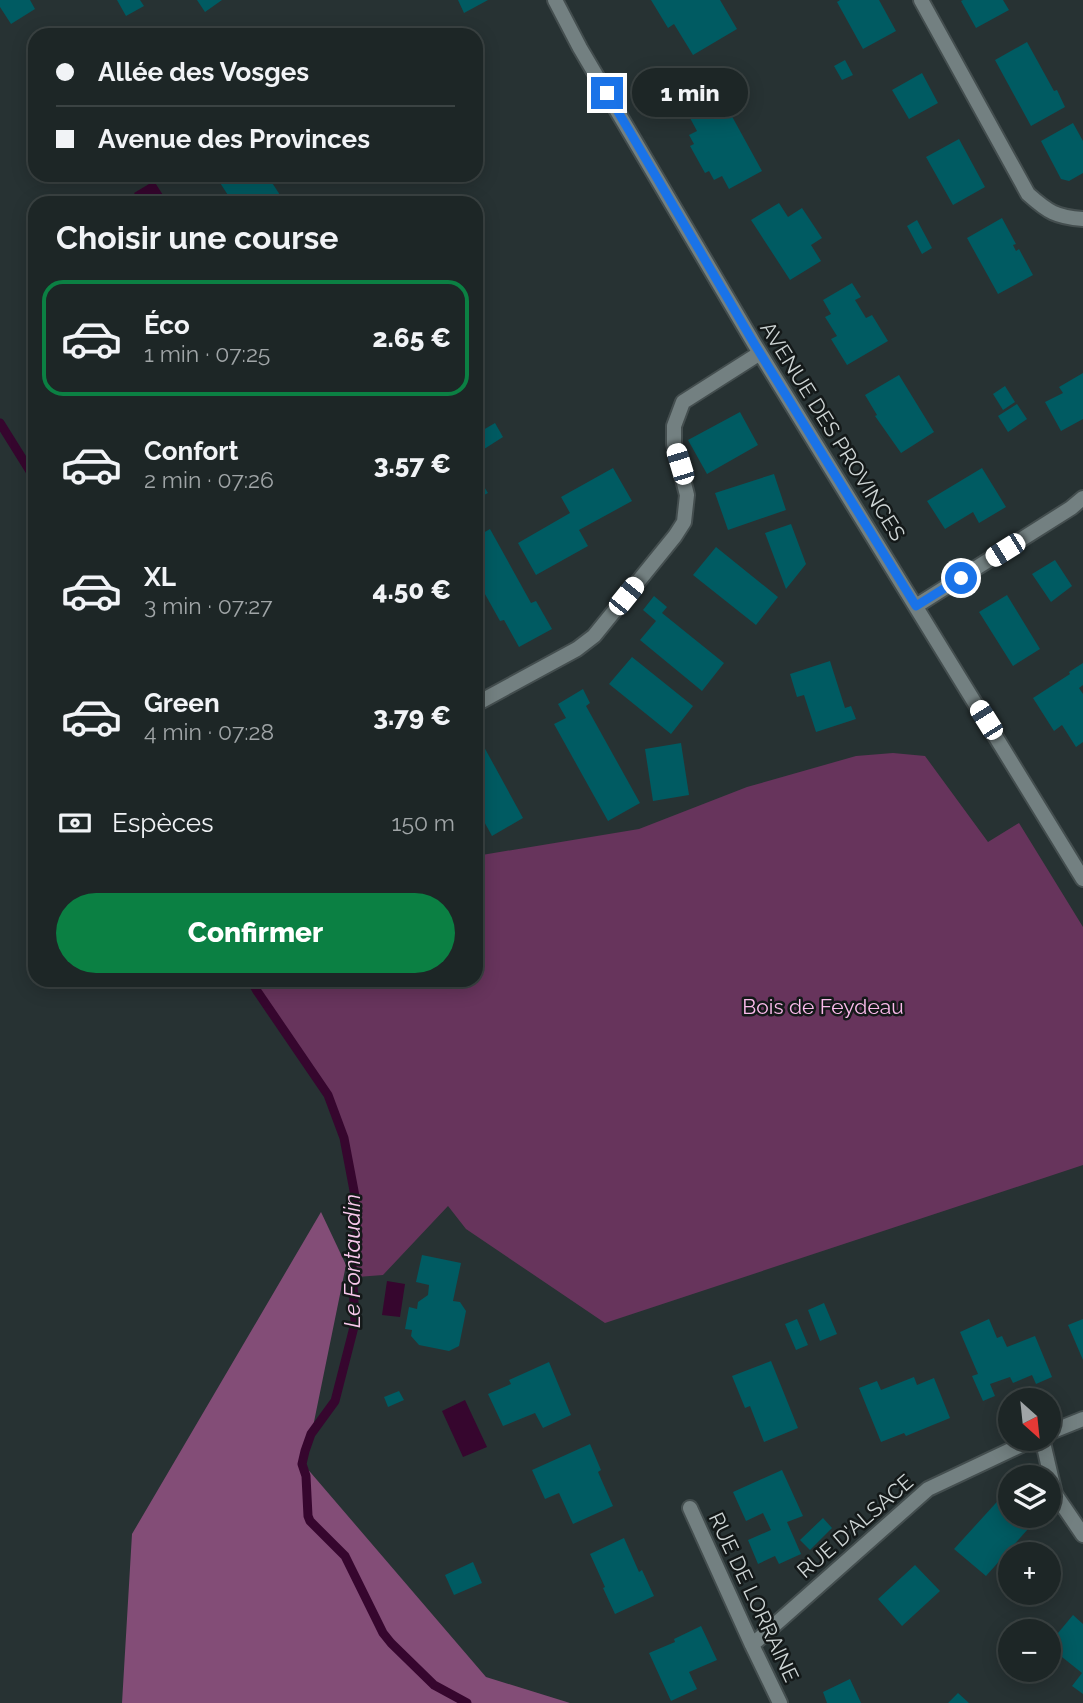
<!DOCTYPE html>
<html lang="fr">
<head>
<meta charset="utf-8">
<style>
	body { margin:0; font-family:Raleway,sans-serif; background:#2a3232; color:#f1f3f6; height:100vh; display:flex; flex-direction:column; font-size:26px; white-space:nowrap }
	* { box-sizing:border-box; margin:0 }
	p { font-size:23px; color:#a0a5a7 }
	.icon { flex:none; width:38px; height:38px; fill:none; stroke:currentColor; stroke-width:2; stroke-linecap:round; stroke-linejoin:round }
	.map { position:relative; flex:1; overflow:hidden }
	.sheet { position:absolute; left:28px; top:196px; width:455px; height:791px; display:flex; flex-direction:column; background:#1d2626; border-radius:21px; box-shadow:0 4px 18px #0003,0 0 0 2px #3b4343 }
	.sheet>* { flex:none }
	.guide { position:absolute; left:28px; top:28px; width:455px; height:154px; border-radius:21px; box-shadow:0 4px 18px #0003,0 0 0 2px #3b4343; display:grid; align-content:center; height:154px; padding:0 28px; background:#1d2626 }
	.needle { width:46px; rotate:153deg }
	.controls { position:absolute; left:998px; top:1388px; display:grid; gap:14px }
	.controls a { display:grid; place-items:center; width:63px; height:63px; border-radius:50%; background:#1d2626; box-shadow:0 4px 18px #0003,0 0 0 2px #3b4343; font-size:35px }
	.end { position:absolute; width:32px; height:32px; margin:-16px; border:9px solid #1a73e8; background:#fff; box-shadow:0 0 0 4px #fff }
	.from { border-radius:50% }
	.bubble { position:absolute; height:49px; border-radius:24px; background:#1d2626; box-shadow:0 4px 18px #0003,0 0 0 2px #3b4343; font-size:23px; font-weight:800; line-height:49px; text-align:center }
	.car { position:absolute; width:21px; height:42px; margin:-21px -10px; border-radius:9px; box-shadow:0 0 5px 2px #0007; background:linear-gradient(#fff 24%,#345 0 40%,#fff 0 76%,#345 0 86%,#fff 0) }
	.guide b { display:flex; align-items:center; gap:24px; height:66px; font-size:26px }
	.guide b+b { border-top:2px solid #3b4343 }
	.guide i { width:18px; height:18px; background:#f1f3f6 }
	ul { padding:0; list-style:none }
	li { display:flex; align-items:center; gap:21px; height:116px; margin:0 14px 10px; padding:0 14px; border:4px solid transparent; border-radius:21px }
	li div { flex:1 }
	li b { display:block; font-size:26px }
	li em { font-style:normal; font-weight:800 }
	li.current { border-color:#0b8043 }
	li>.icon { width:63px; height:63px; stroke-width:1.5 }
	h2 { padding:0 28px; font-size:32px; line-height:84px }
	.pay { display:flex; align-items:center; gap:18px; height:77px; padding:0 28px; font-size:26px }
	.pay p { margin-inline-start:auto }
	.action { display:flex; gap:14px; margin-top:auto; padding:14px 28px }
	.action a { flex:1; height:80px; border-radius:42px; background:#0b8043; color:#fff; font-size:28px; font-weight:800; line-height:80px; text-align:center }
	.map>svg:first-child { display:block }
	.green { fill:#67345c }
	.forest { fill:#834d77 }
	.water { fill:#36062e }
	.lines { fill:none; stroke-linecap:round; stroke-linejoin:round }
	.stream { stroke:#36062e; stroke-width:9 }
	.building { fill:#005b62 }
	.street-casing { stroke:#444e4f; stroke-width:18 }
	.street { stroke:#738081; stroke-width:14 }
	.route { stroke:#1a73e8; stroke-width:9 }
	.labels { text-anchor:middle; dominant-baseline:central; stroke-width:5; stroke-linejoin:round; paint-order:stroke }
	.street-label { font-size:21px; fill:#ced5d5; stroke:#141919 }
	.park-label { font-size:21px; fill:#fcbbec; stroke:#141919 }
	.water-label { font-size:23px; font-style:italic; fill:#fac9ed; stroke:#141919 }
</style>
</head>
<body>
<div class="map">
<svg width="1083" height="1703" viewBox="0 0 1083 1703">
	<rect width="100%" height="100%" fill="#273233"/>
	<!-- green -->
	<path class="green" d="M893,753L925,756L988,842L1019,823L1083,927V1165L605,1323L466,1229L448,1206L383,1275L357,1277L354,1262L361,1239L357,1215L358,1201L347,1140L327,1091L256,988L253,980H476V856L639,829L747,787L856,756Z"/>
	<!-- forest -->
	<path class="forest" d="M321,1212L346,1265L305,1466L486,1677L570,1703H122L132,1534Z"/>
	<!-- water -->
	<path class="water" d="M154,181L168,203H141L134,193Z
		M387,1281L405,1284L400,1317L382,1315Z
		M465,1400L487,1447L463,1457L442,1411Z"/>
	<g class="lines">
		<!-- stream -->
		<path class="stream" d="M0,423L35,479
			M251,980L257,991L328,1095L344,1138L355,1196L354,1211L358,1237L352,1264L355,1323L335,1401L311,1434L305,1451L302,1464L306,1476L308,1516L310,1521L345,1556L383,1633L391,1643L434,1685L467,1703"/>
	</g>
	<!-- building -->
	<path class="building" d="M0,0H30L35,9L11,24L0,7Z
		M117,0H140L144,6L126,16Z
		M197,0H222L205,12Z
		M458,0H488L464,13Z
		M651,0H720L737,29L693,55L674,24L668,28Z
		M840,0H879L896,31L863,49L837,2Z
		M963,0H1003L1009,10L976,28L961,1Z
		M1027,42L1054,91L1057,90L1065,107L1031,126L995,60Z
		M35,58V77L26,64Z
		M845,60L853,75L842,80L834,66Z
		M922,73L938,103L909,119L892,90Z
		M723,100L762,171L729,189L722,176L714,180L709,171L705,173L690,146L694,144L689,135L697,131L690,118Z
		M1073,123L1083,141V173L1069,181L1061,179L1041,141Z
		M959,139L985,187L953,205L926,157Z
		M215,175H267L282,198L274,203H245L244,201L240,203H233Z
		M779,203L788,217L802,208L822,238L811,245L821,261L790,280L751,220Z
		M1002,218L1016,244L1013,245L1016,251L1019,249L1033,275L998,294L967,238Z
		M917,220L932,248L922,254L907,226Z
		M852,283L861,297L855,300L866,318L872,315L888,341L847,365L831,339L837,336L825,317L831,314L823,300Z
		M1083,373V419L1061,431L1045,402L1063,393L1059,387Z
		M899,375L934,432L901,453L875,416L877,415L865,395Z
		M1005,386L1015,402L1003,410L993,394Z
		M1017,404L1027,419L1008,432L998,416Z
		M740,412L758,445L707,474L688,440Z
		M495,423L503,437L481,451L476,443V431L482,428L483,430Z
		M613,468L632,501L579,530L588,546L536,575L518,543L570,513L561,497Z
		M982,468L1006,507L979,523L973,512L945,529L927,501Z
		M476,474L488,493L476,499Z
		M774,474L786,510L728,530L715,493Z
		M791,524L806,564L786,589L765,533Z
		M490,529L531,603L536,601L552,629L519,647L504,620L500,621L476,578V537Z
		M716,547L778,597L756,625L693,575Z
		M1055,560L1072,586L1051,602L1032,574Z
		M1007,595L1040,649L1013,666L979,612Z
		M654,596L667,607L662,613L724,663L702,691L640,640L656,621L643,610Z
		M632,657L693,706L671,734L609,684Z
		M830,661L845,708L851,706L856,719L816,732L804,695L797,697L790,674Z
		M1083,663V685L1079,688L1083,694V742L1076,747L1062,725L1054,731L1033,698L1070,674L1069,672Z
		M583,689L590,703L586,706L640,803L608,821L554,724L566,718L558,704Z
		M681,743L689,795L653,801L645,749Z
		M483,745L523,818L492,836L476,807V749Z
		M422,1255L461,1263L453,1301L460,1302L466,1311L459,1346L449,1351L419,1345L411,1336L412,1330L405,1329L409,1307L417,1309L418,1302L428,1295L429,1285L416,1282Z
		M824,1303L837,1334L820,1341L808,1310Z
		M797,1319L808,1345L796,1350L785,1324Z
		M989,1319L997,1338L1002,1336L1007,1347L1035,1336L1052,1377L1036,1384L1032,1375L1013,1383L1010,1377L990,1384L995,1396L983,1401L972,1376L978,1374L960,1332Z
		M1083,1319V1360L1068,1325Z
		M771,1361L798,1428L764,1442L750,1406L745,1408L732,1376Z
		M549,1362L571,1415L543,1428L535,1413L503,1426L488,1394L511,1384L509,1380Z
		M914,1377L917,1385L934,1378L950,1418L906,1436L904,1433L881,1442L859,1388L877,1381L881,1390Z
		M399,1391L404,1400L388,1407L384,1397Z
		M590,1444L601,1470L598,1472L613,1506L573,1524L559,1493L545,1499L532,1470Z
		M782,1470L803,1516L787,1522L801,1554L779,1564L775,1556L758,1564L748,1540L771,1530L763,1513L746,1521L733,1492Z
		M1005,1493L1010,1497V1516H1030L1036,1520L986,1576L954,1549Z
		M823,1518L832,1528L810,1550L800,1540Z
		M624,1538L639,1572L642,1570L654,1596L615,1614L603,1588L605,1587L590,1554Z
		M473,1562L482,1583L454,1595L445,1575Z
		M915,1565L940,1591L902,1626L878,1599Z
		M1073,1615L1083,1624V1694L1072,1686L1082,1673L1062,1657L1048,1674V1645Z
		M701,1626L717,1660L689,1672L697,1689L671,1701L649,1653L675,1642L674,1639Z
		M850,1679L861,1703H827L823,1692Z
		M958,1693L969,1703H948Z"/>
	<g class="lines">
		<!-- street casing -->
		<g class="street-casing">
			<path id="street" d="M555,0L580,48L755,345L1083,879
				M921,0L1028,194C1048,212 1056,217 1083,219
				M916,606L1071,508L1083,498
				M476,704L577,649L594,636L675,536L684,522L687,495L674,444V426L683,402L760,353
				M1048,1433L1083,1419
				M1042,1438L1055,1494L1083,1535
				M690,1508L752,1645L780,1703
				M752,1645L928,1489L1036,1438"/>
		</g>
		<!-- street -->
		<use href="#street" class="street"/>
	</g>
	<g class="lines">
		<!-- route -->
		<path class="route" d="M607,93L755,345L916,606L961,578"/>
	</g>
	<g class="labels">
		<!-- street labels -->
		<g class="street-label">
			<text transform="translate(833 431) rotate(58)">AVENUE DES PROVINCES</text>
			<text transform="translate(855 1526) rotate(-41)">RUE D'ALSACE</text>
			<text transform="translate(754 1597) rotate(65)">RUE DE LORRAINE</text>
		</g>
		<!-- park labels -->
		<g class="park-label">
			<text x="823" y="1006">Bois de Feydeau</text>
		</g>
		<!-- water labels -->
		<g class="water-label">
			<text transform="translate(351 1261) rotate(-90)">Le Fontaudin</text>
		</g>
	</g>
</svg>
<div class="controls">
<a><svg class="needle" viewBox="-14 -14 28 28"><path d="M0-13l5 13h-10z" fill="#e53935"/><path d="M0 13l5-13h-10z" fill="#a0a5a7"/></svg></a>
<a><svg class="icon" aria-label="layers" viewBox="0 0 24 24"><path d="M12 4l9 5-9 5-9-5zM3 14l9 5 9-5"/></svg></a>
<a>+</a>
<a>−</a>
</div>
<i class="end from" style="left:961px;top:578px"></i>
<i class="end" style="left:607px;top:93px"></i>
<div class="bubble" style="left:632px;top:68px;width:116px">1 min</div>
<i class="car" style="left:680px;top:464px;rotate:343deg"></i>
<i class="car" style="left:1005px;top:550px;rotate:238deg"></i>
<i class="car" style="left:626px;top:596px;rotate:39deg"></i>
<i class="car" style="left:986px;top:720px;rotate:328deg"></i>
<div class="guide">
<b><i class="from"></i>Allée des Vosges</b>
<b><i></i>Avenue des Provinces</b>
</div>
<section class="sheet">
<h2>Choisir une course</h2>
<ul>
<li class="current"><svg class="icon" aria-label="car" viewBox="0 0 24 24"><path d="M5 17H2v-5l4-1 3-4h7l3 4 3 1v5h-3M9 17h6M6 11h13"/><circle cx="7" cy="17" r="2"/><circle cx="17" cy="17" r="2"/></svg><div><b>Éco</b><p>1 min · 07:25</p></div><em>2.65 €</em></li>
<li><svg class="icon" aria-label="car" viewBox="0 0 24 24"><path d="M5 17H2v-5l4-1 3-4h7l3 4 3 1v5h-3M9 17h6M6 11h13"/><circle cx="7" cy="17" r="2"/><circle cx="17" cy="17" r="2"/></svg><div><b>Confort</b><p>2 min · 07:26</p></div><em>3.57 €</em></li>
<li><svg class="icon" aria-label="car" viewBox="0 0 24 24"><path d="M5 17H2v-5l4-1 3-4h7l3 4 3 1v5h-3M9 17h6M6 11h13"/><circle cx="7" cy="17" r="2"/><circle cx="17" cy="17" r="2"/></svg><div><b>XL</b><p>3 min · 07:27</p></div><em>4.50 €</em></li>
<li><svg class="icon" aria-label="car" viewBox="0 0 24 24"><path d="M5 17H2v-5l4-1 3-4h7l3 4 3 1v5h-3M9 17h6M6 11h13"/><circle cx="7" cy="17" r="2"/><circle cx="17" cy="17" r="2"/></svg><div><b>Green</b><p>4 min · 07:28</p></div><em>3.79 €</em></li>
</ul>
<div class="pay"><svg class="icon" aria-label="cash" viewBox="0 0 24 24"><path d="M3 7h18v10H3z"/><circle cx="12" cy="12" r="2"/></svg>Espèces<p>150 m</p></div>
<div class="action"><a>Confirmer</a></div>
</section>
</div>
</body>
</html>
